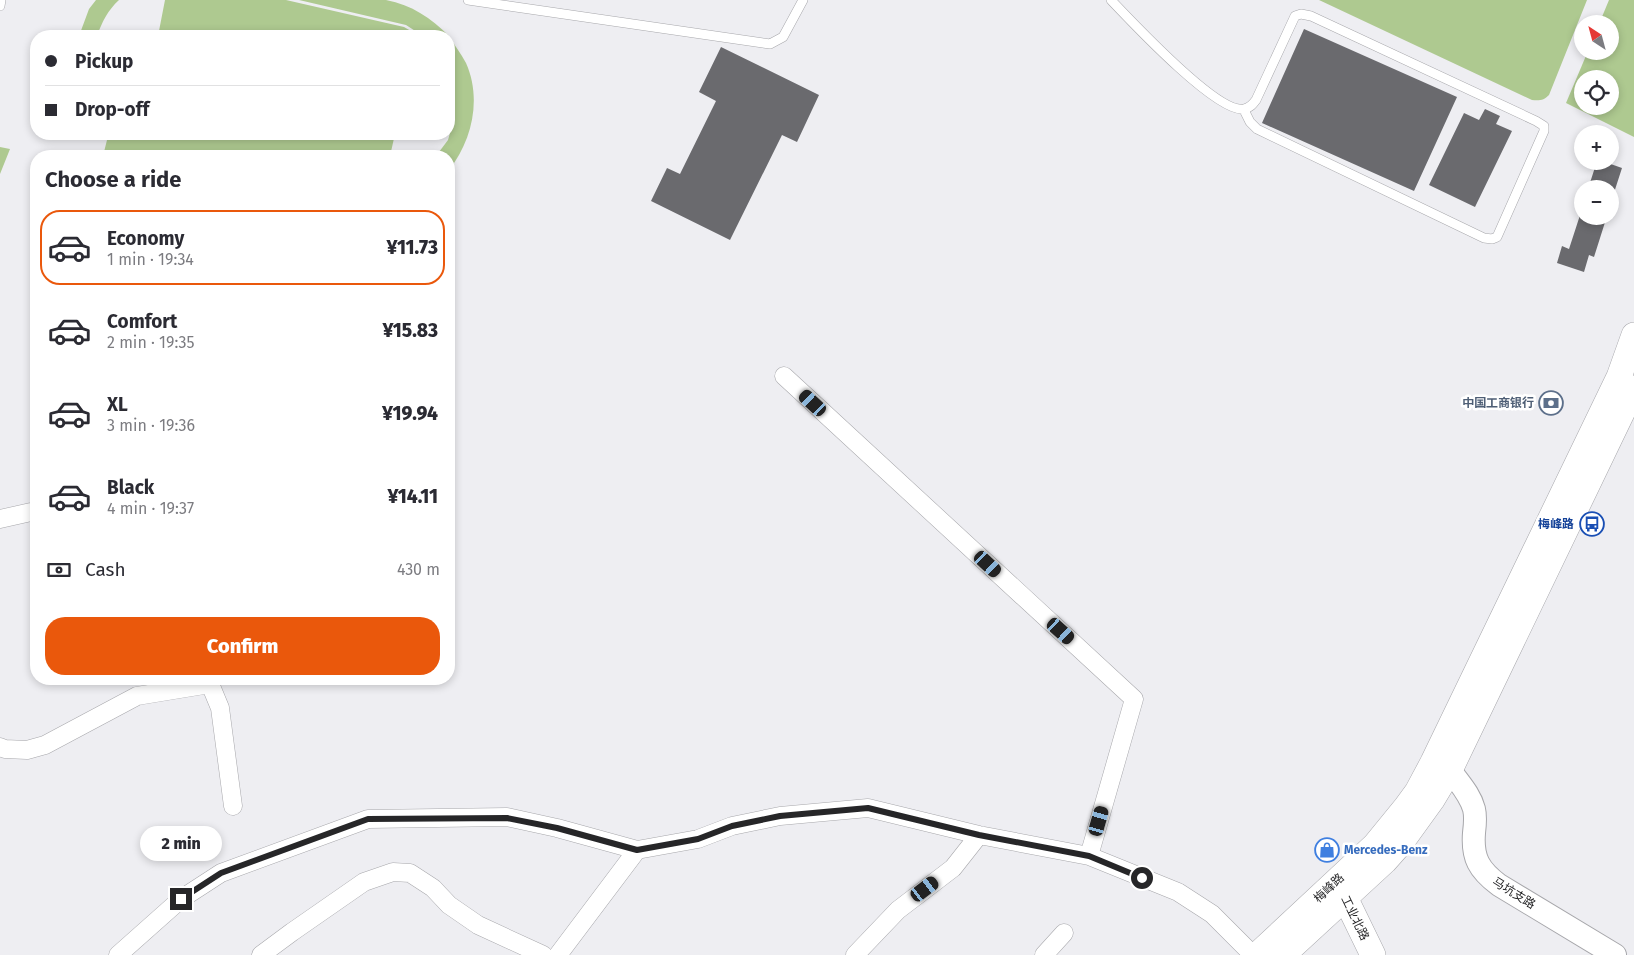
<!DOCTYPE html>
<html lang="en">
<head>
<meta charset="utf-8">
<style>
	body { margin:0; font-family:"Fira Sans","Noto Sans SC",sans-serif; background:#f7f7f7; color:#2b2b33; height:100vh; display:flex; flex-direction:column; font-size:19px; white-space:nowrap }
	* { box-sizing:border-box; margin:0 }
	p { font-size:16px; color:#7c7c81 }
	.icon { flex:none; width:28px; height:28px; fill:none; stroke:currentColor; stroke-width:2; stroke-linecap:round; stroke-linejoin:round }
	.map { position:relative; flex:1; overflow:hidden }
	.sheet { position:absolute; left:30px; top:150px; width:425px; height:535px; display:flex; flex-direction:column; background:#fff; border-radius:20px; box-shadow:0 2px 8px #0003 }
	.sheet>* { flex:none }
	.top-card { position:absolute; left:30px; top:30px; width:425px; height:110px; border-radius:20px; box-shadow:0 2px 8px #0003; display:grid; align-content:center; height:110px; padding:0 15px; background:#fff }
	.needle { width:32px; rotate:324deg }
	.controls { position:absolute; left:1574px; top:15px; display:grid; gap:10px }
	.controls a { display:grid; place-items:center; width:45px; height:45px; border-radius:50%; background:#fff; box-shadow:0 2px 8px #0003; font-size:25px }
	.end { position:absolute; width:22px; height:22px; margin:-11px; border:6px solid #262628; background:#fff; box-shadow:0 0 0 2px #fff }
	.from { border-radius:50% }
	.bubble { position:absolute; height:35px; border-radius:18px; background:#fff; box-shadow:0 2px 8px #0003; font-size:16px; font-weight:800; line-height:35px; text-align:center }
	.car { position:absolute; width:15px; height:30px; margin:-15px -8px; border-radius:6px; box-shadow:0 0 4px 1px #0007; background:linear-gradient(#222 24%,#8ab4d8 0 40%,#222 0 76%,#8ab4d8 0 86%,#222 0) }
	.top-card b { display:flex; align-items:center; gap:18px; height:48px; font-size:19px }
	.top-card b+b { border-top:1px solid #e1e1e2 }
	.top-card i { width:12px; height:12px; background:#2b2b33 }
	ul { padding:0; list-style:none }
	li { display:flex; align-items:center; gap:15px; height:75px; margin:0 10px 8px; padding:0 5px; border:2px solid transparent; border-radius:20px }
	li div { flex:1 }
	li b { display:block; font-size:19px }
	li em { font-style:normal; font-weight:800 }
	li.selected { border-color:#ea580c }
	li>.icon { width:45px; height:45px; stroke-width:1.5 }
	h2 { padding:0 15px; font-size:22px; line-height:60px }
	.pay { display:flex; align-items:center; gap:12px; height:55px; padding:0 15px; font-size:19px }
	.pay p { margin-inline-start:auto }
	.action { display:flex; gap:10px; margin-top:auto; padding:10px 15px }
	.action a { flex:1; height:58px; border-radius:20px; background:#ea580c; color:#fff; font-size:20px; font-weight:800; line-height:58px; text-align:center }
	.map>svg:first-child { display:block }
	.green { fill:#aec990; fill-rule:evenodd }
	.building { fill:#6a6a6e }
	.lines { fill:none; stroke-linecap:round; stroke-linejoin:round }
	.service-casing { stroke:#a7a7ab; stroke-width:10 }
	.minor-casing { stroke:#a7a7ab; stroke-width:19 }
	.tertiary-casing { stroke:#a7a7ab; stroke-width:24 }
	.secondary-casing { stroke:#a7a7ab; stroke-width:26 }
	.service { stroke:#fff; stroke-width:9 }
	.minor { stroke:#fff; stroke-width:18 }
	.tertiary { stroke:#fff; stroke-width:22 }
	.secondary { stroke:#fff; stroke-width:25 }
	.route { stroke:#262628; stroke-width:6 }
	.labels { text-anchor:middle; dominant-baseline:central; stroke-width:5; stroke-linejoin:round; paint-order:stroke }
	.service-label { font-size:12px; font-weight:bold; fill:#4e5e75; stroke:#fff; text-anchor:end }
	.transit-label { font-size:12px; font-weight:bold; fill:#164399; stroke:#fff; text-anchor:end }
	.shop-label { font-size:12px; font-weight:bold; fill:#366cbe; stroke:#fff; text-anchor:start }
	.street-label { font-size:12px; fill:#262628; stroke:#fff }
</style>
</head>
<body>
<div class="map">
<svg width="1634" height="955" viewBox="0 0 1634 955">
	<rect width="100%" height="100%" fill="#eeeef2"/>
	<!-- green -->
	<path class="green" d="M96,0H119C108,10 102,22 97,36H79L89,9Z
		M165,0H286L404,27L416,34V36H158Z
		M299,0H386C412,5 431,18 449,36H423L406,25Z
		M1319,0H1587L1549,95C1544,100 1540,101 1532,100Z
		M1609,0H1634V137L1566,103L1588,51H1610V24H1599ZM1582,79H1610V106H1582Z
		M449,37C455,45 461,54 466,63C482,99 472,141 449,170V156H436L448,140L454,119V92L449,72Z
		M106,134H395L390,156H124L104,152L108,136Z
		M0,147L10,149L0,174Z"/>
	<!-- building -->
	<path class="building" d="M1304,29L1457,97L1414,191L1262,123Z
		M721,47L819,95L797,142L782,135L730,240L651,201L667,168L680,174L716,101L699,92Z
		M1485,109L1500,116L1496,124L1512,131L1475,207L1429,185L1464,113L1479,120Z
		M1597,161H1602L1622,168L1610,205V189H1588Z
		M1582,209V216H1607L1594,257L1589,255L1584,272L1557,263L1562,246L1569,249Z"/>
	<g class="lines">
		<!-- service casing -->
		<g class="service-casing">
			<path id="service" d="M468,0L770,44L783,37L803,0
				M1111,0C1131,21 1218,114 1244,109C1250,108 1253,104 1256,100L1295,16L1301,14L1311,16L1536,121L1544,126V131L1497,237L1492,239L1484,238L1257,129L1250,122L1244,110
				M0,6L1,0"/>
		</g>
		<!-- minor casing -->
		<g class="minor-casing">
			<path id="minor" d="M784,376L1134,699L1089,856
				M0,519L31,512L36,514
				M208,679L220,708L233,806
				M0,747L5,749L27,750L45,745L137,696L210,684
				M118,955L181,899L221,873L368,819L507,817L557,828L637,850L698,839L732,826L780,816L868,808L979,835L1089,856L1178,892L1212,914L1253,955
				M261,955L292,932L364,882L393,872L410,873L433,888L449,905L478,925L543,955
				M558,955L637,850
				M855,955L898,910L953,868L979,835
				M1044,955L1064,933"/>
		</g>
		<!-- tertiary casing -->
		<g class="tertiary-casing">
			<path id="tertiary" d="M1450,770C1459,783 1470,794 1474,809C1476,817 1475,825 1474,833C1472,858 1479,870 1499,885L1615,955"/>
		</g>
		<!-- secondary casing -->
		<g class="secondary-casing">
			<path id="secondary" d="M1338,883L1373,955
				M1257,955L1375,845L1406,807L1417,792L1433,762L1619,377L1634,335
				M1283,955L1385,861L1401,843L1432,800L1450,770L1634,388"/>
		</g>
		<!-- service -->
		<use href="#service" class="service"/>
		<!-- minor -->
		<use href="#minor" class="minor"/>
		<!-- tertiary -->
		<use href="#tertiary" class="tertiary"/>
		<!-- secondary -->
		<use href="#secondary" class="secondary"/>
	</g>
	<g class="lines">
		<!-- route -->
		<path class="route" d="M181,899L221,873L368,819L507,818L557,828L637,850L698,839L732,826L780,816L868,808L979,835L1089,856L1142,878"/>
	</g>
	<!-- icons -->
	<defs>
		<g id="bank-ring" transform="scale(1.25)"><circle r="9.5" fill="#fff" stroke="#5c6f8a" stroke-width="1.5"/><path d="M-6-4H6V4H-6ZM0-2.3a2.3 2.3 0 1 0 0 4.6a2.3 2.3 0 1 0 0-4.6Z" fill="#5c6f8a"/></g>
		<g id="bus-ring" transform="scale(1.25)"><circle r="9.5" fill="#fff" stroke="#1a4fb4" stroke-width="1.5"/><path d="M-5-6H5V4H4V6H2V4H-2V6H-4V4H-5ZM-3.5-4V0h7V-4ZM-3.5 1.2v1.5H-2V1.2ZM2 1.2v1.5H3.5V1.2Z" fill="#1a4fb4"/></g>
		<g id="shop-ring" transform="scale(1.25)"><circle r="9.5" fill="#fff" stroke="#3f7fe0" stroke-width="1.5"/><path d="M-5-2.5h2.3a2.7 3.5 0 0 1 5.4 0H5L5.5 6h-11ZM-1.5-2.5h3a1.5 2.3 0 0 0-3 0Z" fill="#3f7fe0"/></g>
	</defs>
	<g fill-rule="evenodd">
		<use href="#bank-ring" x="1551" y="403"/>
		<use href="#bus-ring" x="1592" y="524"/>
		<use href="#shop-ring" x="1327" y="850"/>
	</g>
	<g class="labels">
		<!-- service labels -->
		<g class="service-label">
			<text x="1534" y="403">中国工商银行</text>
		</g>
		<!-- transit labels -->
		<g class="transit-label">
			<text x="1574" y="524">梅峰路</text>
		</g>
		<!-- shop labels -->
		<g class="shop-label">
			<text x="1344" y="850">Mercedes-Benz</text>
		</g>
		<!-- street labels -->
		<g class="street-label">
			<text transform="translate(1329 888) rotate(-43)">梅峰路</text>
			<text transform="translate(1514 893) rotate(32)">马坑支路</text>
			<text transform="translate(1355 918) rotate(64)">工业北路</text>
		</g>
	</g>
</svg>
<div class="controls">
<a><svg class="needle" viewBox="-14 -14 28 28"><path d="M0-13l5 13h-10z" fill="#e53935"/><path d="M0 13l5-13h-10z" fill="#7c7c81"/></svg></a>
<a><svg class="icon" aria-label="locate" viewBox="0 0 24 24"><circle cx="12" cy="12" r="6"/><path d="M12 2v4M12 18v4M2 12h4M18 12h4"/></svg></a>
<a>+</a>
<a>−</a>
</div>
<i class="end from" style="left:1142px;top:878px"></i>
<i class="end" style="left:181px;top:899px"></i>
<div class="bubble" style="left:140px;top:826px;width:82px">2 min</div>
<i class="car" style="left:813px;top:403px;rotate:313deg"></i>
<i class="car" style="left:988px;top:564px;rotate:133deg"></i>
<i class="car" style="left:1061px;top:631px;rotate:132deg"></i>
<i class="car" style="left:1099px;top:821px;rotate:16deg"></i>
<i class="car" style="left:925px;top:889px;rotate:53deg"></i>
<div class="top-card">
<b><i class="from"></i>Pickup</b>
<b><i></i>Drop-off</b>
</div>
<section class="sheet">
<h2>Choose a ride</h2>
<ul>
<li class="selected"><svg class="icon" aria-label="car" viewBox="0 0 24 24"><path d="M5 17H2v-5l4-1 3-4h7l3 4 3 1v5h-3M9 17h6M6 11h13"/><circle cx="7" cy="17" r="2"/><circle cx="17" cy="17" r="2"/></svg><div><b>Economy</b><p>1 min · 19:34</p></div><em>¥11.73</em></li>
<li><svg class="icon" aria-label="car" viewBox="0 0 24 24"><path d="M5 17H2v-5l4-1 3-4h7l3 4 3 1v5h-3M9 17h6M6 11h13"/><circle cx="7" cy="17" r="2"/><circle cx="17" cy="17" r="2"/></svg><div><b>Comfort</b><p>2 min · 19:35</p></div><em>¥15.83</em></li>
<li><svg class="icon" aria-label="car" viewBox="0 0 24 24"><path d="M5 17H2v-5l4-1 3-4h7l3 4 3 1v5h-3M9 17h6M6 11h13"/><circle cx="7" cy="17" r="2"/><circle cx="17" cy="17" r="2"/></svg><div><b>XL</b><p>3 min · 19:36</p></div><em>¥19.94</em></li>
<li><svg class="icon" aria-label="car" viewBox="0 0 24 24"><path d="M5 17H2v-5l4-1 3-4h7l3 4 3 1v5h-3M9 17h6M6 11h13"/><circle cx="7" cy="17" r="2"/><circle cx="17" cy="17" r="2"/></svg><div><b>Black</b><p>4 min · 19:37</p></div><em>¥14.11</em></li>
</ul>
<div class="pay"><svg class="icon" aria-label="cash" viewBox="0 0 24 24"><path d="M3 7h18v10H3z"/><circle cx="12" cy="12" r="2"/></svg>Cash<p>430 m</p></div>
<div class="action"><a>Confirm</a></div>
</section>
</div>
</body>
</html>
